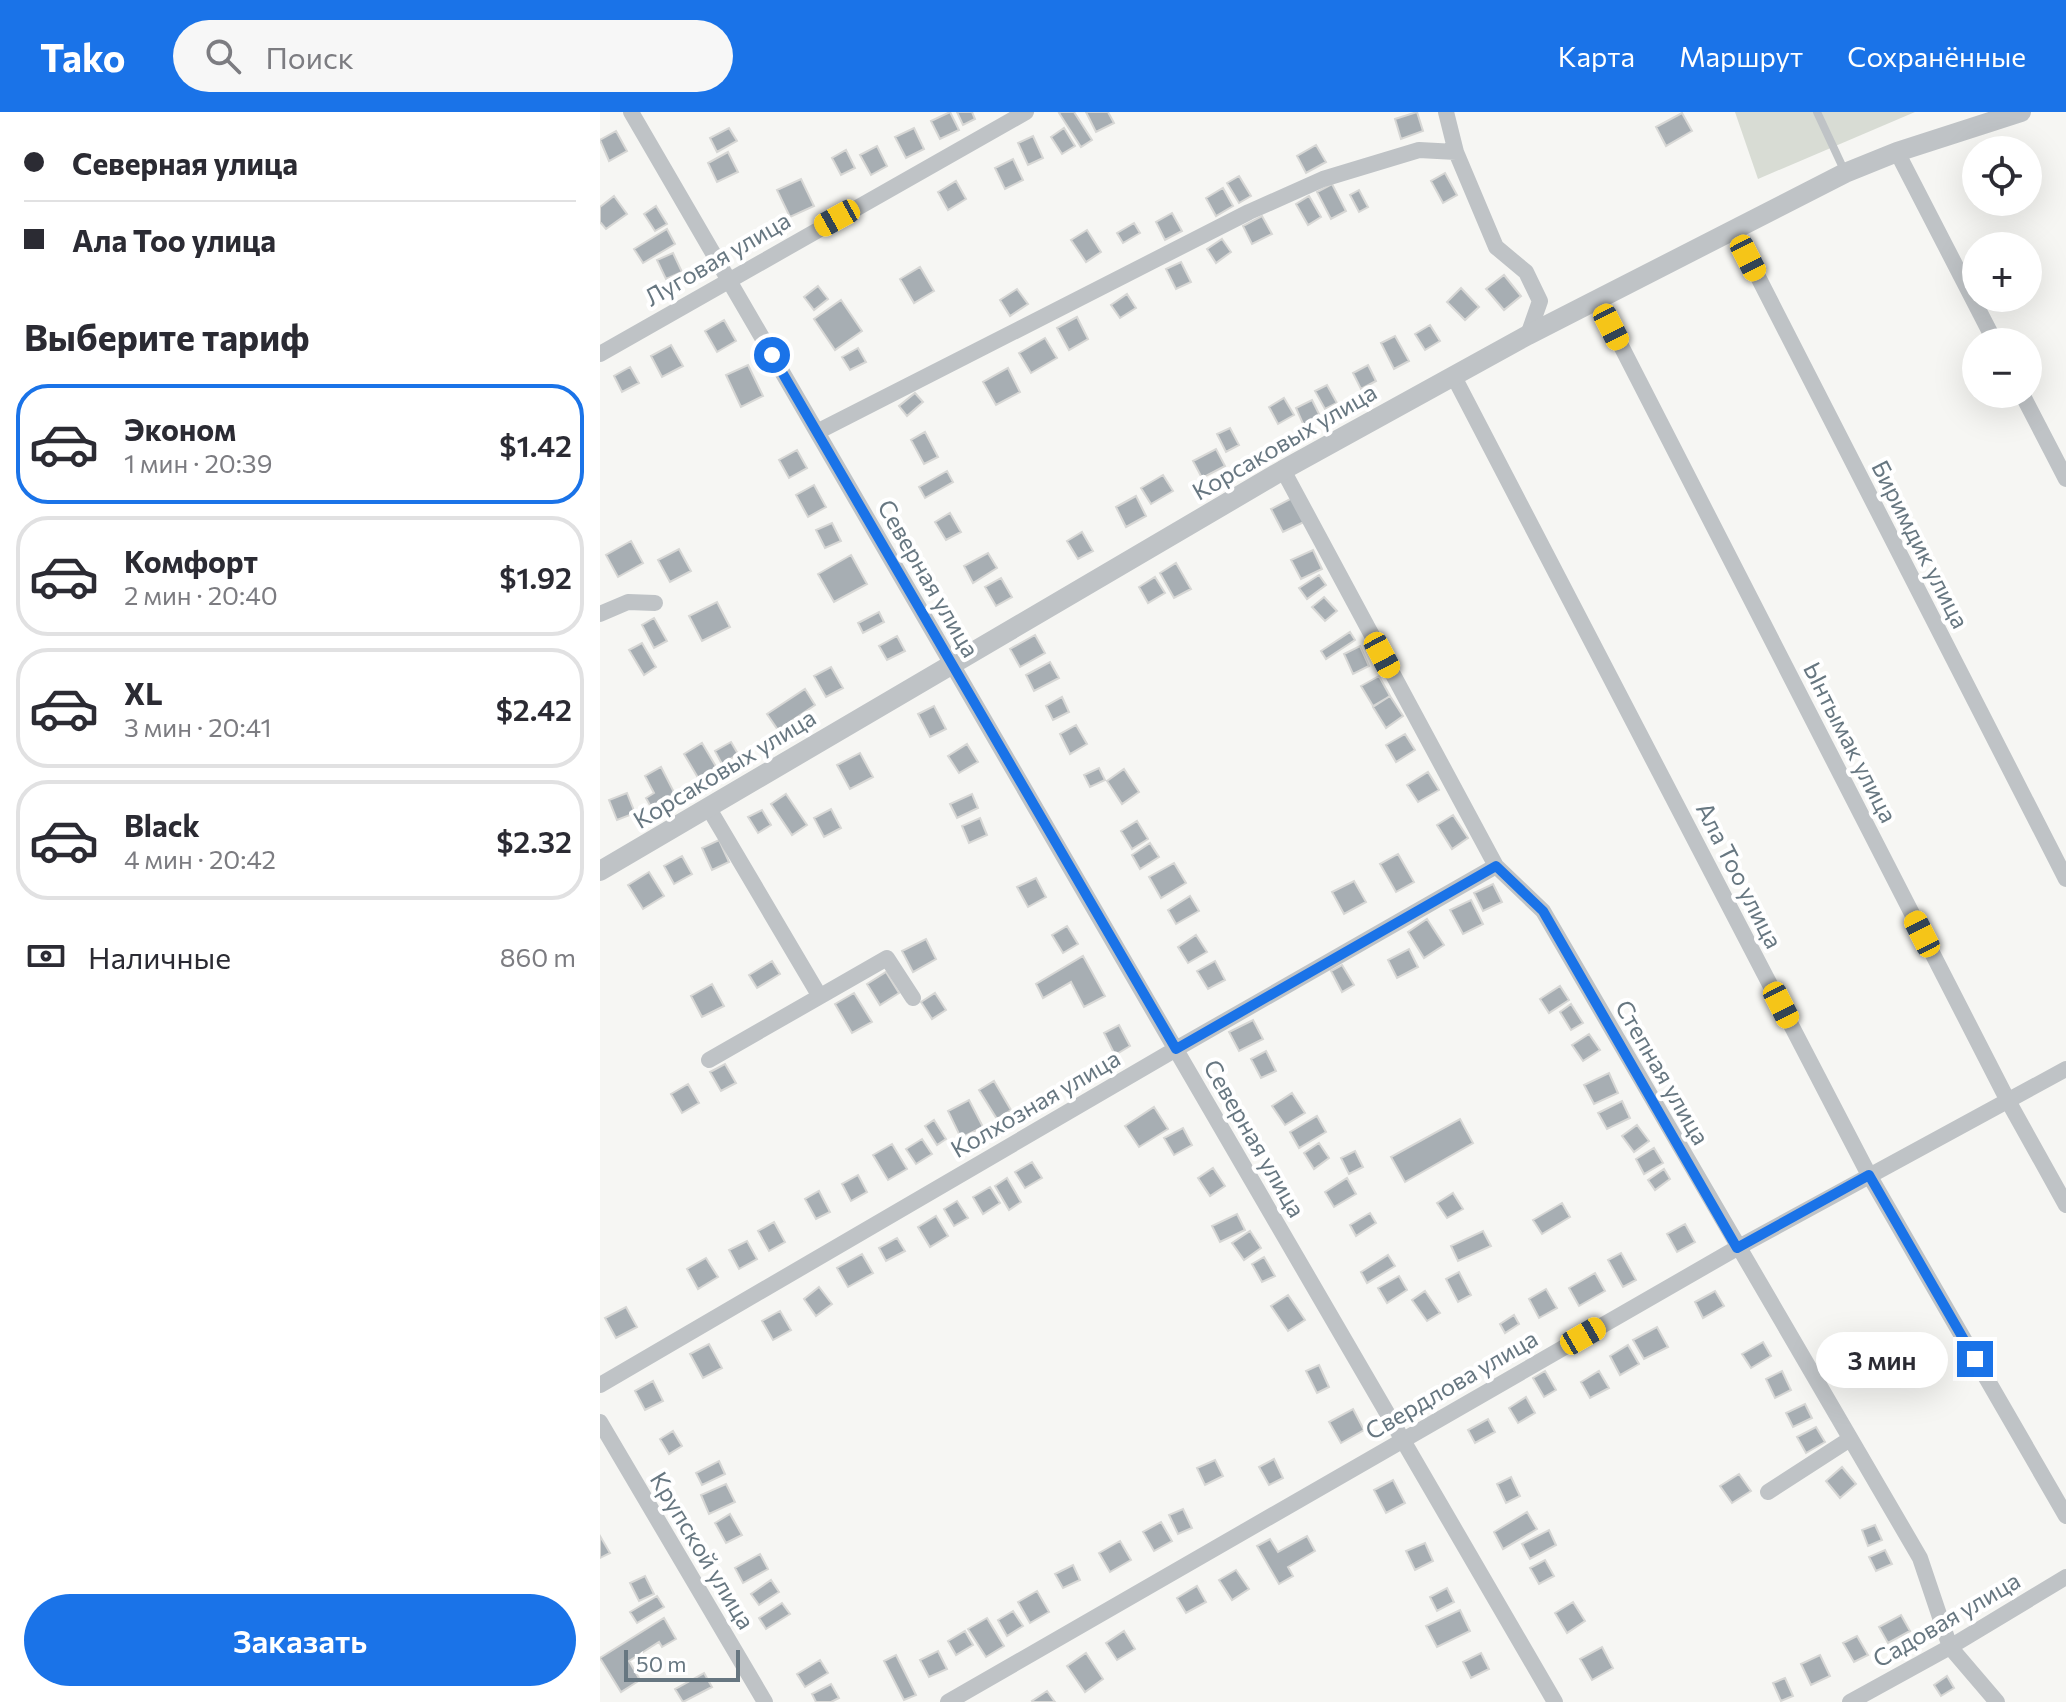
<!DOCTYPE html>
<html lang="ru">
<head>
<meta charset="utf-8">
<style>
	body { margin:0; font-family:Commissioner,sans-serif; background:#f7f7f7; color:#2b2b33; height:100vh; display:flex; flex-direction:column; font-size:30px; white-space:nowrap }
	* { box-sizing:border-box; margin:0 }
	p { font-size:26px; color:#7c7c81 }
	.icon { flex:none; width:44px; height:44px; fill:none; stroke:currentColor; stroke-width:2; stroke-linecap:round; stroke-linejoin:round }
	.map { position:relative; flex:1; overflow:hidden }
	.side { display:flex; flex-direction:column; background:#fff; width:600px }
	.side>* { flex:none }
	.top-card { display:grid; align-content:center; height:176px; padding:0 24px; background:#fff }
	.controls { position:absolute; left:1362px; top:24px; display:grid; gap:16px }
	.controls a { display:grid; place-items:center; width:80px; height:80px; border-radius:50%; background:#fff; box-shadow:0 8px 32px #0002; font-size:40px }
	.scale { position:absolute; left:24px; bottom:20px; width:116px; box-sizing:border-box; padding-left:8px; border:4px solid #677781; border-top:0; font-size:22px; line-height:28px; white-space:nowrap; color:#677781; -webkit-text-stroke:6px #fff; paint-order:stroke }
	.end { position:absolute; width:36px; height:36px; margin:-18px; border:10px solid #1a73e8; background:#fff; box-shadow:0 0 0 4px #fff }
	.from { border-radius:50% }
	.bubble { position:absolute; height:56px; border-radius:28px; background:#fff; box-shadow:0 8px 32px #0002; font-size:26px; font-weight:600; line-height:56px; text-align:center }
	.car { position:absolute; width:24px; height:48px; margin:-24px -12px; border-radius:10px; box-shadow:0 0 6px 2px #0007; background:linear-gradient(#f5c518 24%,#345 0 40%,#f5c518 0 76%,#345 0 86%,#f5c518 0) }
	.top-card b { display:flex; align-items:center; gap:28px; height:76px; font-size:30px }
	.top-card b+b { border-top:2px solid #e1e1e2 }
	.top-card i { width:20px; height:20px; background:#2b2b33 }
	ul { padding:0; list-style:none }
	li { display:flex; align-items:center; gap:24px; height:120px; margin:0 16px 12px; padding:0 8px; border:4px solid #e1e1e2; border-radius:32px }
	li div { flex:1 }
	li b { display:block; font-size:30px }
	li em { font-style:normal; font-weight:600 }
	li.selected { border-color:#1a73e8 }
	li>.icon { width:72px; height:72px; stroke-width:1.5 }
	h2 { padding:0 24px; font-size:36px; line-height:96px }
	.pay { display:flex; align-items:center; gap:20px; height:88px; padding:0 24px; font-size:30px }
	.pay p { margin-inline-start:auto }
	.button { display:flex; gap:16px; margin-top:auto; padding:16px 24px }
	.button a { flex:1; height:92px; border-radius:48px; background:#1a73e8; color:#fff; font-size:32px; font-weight:600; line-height:92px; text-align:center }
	header { display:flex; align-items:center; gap:48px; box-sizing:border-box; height:112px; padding:0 40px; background:#1a73e8; color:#fff }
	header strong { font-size:38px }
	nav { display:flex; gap:44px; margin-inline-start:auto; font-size:28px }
	.search { width:560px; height:72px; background:#f7f7f7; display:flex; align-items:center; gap:20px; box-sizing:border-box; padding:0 28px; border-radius:44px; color:#7c7c81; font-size:30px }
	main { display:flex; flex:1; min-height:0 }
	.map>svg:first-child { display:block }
	.green { fill:#d8dcd4 }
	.building { fill:#a7aeb3; stroke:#d7d7d5; stroke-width:2 }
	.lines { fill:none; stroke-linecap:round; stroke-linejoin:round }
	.service { stroke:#bfc3c6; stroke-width:8 }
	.minor { stroke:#bfc3c6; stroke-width:16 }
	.tertiary { stroke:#bfc3c6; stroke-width:20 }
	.route { stroke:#1a73e8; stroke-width:10 }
	.labels { text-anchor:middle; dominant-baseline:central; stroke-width:8; stroke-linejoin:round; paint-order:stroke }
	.street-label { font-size:24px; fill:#677781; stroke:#fff }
</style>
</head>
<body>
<header>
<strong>Tako</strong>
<div class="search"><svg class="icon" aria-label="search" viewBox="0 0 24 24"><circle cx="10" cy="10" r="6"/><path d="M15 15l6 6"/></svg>Поиск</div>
<nav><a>Карта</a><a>Маршрут</a><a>Сохранённые</a></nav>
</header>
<main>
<section class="side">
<div class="top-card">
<b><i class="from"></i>Северная улица</b>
<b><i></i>Ала Тоо улица</b>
</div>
<h2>Выберите тариф</h2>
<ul>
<li class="selected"><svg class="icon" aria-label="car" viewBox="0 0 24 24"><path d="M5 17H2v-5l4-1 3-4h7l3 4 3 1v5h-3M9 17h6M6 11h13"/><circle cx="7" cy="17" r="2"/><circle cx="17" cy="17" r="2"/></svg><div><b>Эконом</b><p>1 мин · 20:39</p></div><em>$1.42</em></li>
<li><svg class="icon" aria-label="car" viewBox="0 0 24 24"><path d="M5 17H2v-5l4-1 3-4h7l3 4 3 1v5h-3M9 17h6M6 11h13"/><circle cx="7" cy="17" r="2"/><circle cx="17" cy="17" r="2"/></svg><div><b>Комфорт</b><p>2 мин · 20:40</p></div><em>$1.92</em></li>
<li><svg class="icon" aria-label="car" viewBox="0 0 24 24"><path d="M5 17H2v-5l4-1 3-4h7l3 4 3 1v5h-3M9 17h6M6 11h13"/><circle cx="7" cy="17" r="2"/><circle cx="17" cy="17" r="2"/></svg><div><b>XL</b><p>3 мин · 20:41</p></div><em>$2.42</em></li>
<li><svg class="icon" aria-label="car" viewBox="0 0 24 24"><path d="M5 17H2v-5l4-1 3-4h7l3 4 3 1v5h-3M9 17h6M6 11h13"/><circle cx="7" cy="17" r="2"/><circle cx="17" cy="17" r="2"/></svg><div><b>Black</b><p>4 мин · 20:42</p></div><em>$2.32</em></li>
</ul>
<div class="pay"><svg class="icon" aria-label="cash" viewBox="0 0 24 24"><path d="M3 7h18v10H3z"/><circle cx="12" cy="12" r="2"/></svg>Наличные<p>860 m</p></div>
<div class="button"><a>Заказать</a></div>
</section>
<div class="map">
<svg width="1466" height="1590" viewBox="0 0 1466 1590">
	<rect width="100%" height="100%" fill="#f6f6f3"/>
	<!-- green -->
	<path class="green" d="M1135,0H1315L1158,67Z"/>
	<!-- building -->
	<path class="building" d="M350,0L359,18L340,27L331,9Z
		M357,0H372L375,7L363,13Z
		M461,0H474L492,28L481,35L459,1Z
		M486,0H508L514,11L496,20Z
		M817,0L823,19L801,27L795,7Z
		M1082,1L1092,19L1066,34L1056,15Z
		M129,16L137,29L117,40L110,26Z
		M314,16L324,37L306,46L295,25Z
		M464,16L475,34L462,42L451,25Z
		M16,19L27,39L9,49L0,28Z
		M433,24L443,46L428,53L418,31Z
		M716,33L726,50L706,61L697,44Z
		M277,34L287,54L271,63L260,43Z
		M246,38L255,56L241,63L232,46Z
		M128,40L138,60L117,70L108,51Z
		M413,47L423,68L405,77L395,56Z
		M845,61L857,83L843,91L831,69Z
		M639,64L651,84L639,91L627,71Z
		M201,67L214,94L190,105L177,78Z
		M356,69L366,87L348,98L338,80Z
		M732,72L746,99L731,107L717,80Z
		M623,76L633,94L616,104L606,86Z
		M759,78L768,95L759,100L750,83Z
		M14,84L27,102L6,117L0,110V95Z
		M709,84L721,105L708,113L696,92Z
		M56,94L67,112L55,119L44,102Z
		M572,101L582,119L565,128L556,110Z
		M662,104L672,122L652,132L643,114Z
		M534,111L540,121L523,131L517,121Z
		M67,117L75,132L43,151L34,137Z
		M487,118L501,140L486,150L471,128Z
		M622,127L631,140L616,151L607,137Z
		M73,141L82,160L66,167L57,148Z
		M581,150L591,170L576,177L566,157Z
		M320,155L334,179L314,191L300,167Z
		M904,163L921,184L904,198L886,177Z
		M218,174L228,187L214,198L204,185Z
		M861,176L879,195L865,208L847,190Z
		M417,177L428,192L410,204L400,188Z
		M527,182L536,196L520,206L511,193Z
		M241,188L262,219L235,238L214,207Z
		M477,205L488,227L469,238L457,216Z
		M124,208L136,229L117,240L105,219Z
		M830,213L840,229L825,238L815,222Z
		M795,224L809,249L794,257L781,231Z
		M445,226L457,246L431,261L419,241Z
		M71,233L83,254L62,265L51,244Z
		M258,236L266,250L250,258L242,245Z
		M148,253L163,284L141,295L126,263Z
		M768,253L776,269L761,277L753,261Z
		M30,255L39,271L22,280L14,264Z
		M408,256L420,280L396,293L383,270Z
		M727,273L737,291L725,297L715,279Z
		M315,281L323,290L307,304L299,294Z
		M684,286L694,303L678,312L669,295Z
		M712,288L721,306L704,314L696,296Z
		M630,316L639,333L626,340L617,322Z
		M325,320L338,345L324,352L311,328Z
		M616,337L625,354L602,366L593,349Z
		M197,338L207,356L189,366L179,348Z
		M347,359L353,370L325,386L319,375Z
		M563,363L573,379L551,392L541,376Z
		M214,373L226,395L208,405L196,383Z
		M536,384L546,404L526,415L516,395Z
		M692,386L704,410L683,420L671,397Z
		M350,401L361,420L346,428L335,410Z
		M232,411L241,429L225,436L216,418Z
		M482,420L493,439L478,447L467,429Z
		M31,429L43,451L18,465L6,443Z
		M79,437L91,459L70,470L58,448Z
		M713,438L722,457L701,467L691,448Z
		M388,441L397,456L373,471L364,454Z
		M251,443L267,472L234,490L218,462Z
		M576,451L591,477L574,486L560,461Z
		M719,463L726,473L707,487L699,476Z
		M555,465L565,481L548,491L539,475Z
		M401,466L412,485L396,494L385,475Z
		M724,485L737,499L725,509L712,495Z
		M117,490L130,515L102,529L89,504Z
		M279,500L284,510L263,521L258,511Z
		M54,506L67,529L54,536L42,513Z
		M750,520L755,528L726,547L721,539Z
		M435,523L445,541L420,555L410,537Z
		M297,524L305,539L287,548L279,534Z
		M42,531L56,555L44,563L29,538Z
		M760,534L769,554L753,562L744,542Z
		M450,550L459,566L434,579L426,563Z
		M231,555L243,576L226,585L214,564Z
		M779,564L790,584L773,594L761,574Z
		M205,577L215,593L178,618L167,602Z
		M790,584L803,604L786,616L773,595Z
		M462,585L469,600L453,608L446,594Z
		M334,594L346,617L330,625L318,602Z
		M476,613L487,632L470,642L460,622Z
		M805,622L815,638L796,650L786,633Z
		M131,630L138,642L122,652L115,639Z
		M102,631L118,658L100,669L84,642Z
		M367,632L378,650L359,661L348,644Z
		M260,641L273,665L250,677L237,653Z
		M61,655L79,690L55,702L46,686L54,681L45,664Z
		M499,656L505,668L490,675L484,663Z
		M524,657L539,680L522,692L507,669Z
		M828,660L839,678L818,690L807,673Z
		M27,681L35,701L17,708L9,688Z
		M186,682L207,713L192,723L171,692Z
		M372,682L378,696L357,706L350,692Z
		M231,697L241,716L224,725L214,706Z
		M162,698L171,713L158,721L148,705Z
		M853,703L868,726L852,737L837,713Z
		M380,706L387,723L369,731L362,714Z
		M537,709L548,727L532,737L521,719Z
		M119,728L129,750L112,758L102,736Z
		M550,731L559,745L540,757L532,743Z
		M798,742L814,770L796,780L780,752Z
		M82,744L92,762L74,772L64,754Z
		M574,751L586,771L561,786L549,765Z
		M49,760L64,784L43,797L28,773Z
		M436,766L446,785L428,795L417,775Z
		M754,769L766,790L744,802L732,780Z
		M893,772L902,790L883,799L874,781Z
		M590,784L599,799L576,812L568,798Z
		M871,788L883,812L863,822L850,798Z
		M827,807L844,833L824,846L808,820Z
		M467,814L478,832L463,841L452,823Z
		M596,823L607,840L588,851L578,835Z
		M326,827L336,847L313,860L302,839Z
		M809,837L818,855L797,866L788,848Z
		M483,844L505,884L484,895L471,870L443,886L436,872Z
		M172,849L180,862L157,876L149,863Z
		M615,849L625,868L608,877L597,859Z
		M742,853L754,873L742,880L731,859Z
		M286,860L299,881L280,893L267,872Z
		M112,872L124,894L102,905L91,884Z
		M960,874L969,888L949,901L940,887Z
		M254,881L272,910L252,921L235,892Z
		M335,881L346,898L332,907L321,890Z
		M971,892L983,911L971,918L960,900Z
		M653,908L663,927L639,939L629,920Z
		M519,913L530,934L515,943L504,921Z
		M989,922L1000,938L983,949L972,933Z
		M666,939L676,959L661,966L651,947Z
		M125,952L136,971L121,979L110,960Z
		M1009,961L1018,981L994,992L984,973Z
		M394,969L411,998L397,1007L379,978Z
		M88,972L99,991L82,1001L71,982Z
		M692,981L705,1001L685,1013L672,994Z
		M369,988L383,1015L361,1026L348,999Z
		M1022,989L1030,1006L1007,1017L998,1001Z
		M554,995L568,1017L539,1035L525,1014Z
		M717,1004L726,1020L699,1036L690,1020Z
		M860,1007L873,1031L805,1070L791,1045Z
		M334,1008L346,1027L337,1033L325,1014Z
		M1037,1013L1049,1029L1034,1040L1022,1024Z
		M583,1016L592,1033L574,1043L564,1026Z
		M322,1027L332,1042L316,1052L306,1037Z
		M719,1031L729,1046L714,1057L704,1041Z
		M292,1032L307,1057L288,1068L273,1043Z
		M1054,1036L1063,1051L1044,1062L1036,1047Z
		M755,1039L763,1055L749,1062L741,1046Z
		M432,1050L442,1066L425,1076L415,1060Z
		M613,1056L625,1074L610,1084L598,1066Z
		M1064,1057L1070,1067L1055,1078L1048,1068Z
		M258,1063L267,1080L251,1089L242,1072Z
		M407,1066L421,1090L409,1098L395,1074Z
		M747,1066L756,1082L734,1095L725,1080Z
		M390,1075L400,1091L383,1102L373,1085Z
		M219,1079L230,1100L216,1107L205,1087Z
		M853,1081L863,1097L847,1106L837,1091Z
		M357,1089L368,1106L354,1114L344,1097Z
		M962,1091L970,1105L942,1122L933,1108Z
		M770,1101L776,1111L756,1124L750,1113Z
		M637,1102L645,1118L620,1130L612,1114Z
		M336,1104L348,1124L330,1135L318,1115Z
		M174,1110L185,1130L169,1139L158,1119Z
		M1085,1112L1095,1130L1077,1140L1067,1122Z
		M650,1119L661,1136L644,1148L632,1131Z
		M883,1119L891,1134L858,1149L851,1134Z
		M297,1126L305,1139L286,1149L279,1136Z
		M147,1129L157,1147L139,1157L129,1138Z
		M1021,1141L1036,1168L1023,1175L1008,1148Z
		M262,1142L273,1161L248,1175L237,1156Z
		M788,1143L795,1154L767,1171L761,1160Z
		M664,1145L675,1164L662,1170L652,1152Z
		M106,1146L118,1165L98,1177L87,1157Z
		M859,1160L871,1183L858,1190L846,1167Z
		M995,1161L1005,1179L979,1194L969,1176Z
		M799,1164L807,1178L787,1191L778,1176Z
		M219,1175L232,1192L216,1204L204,1187Z
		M946,1177L957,1196L939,1206L929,1187Z
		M825,1179L840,1201L827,1209L812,1188Z
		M1115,1179L1124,1194L1103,1206L1095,1190Z
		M688,1183L705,1208L688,1219L671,1194Z
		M26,1195L37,1215L16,1226L5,1206Z
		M180,1199L191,1218L173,1228L162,1209Z
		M914,1203L919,1212L905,1221L900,1212Z
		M1057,1215L1068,1235L1044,1247L1033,1228Z
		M1163,1230L1171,1244L1151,1256L1142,1242Z
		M109,1232L122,1256L103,1266L90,1242Z
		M1028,1233L1039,1252L1020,1263L1010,1244Z
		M719,1253L729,1275L717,1281L706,1259Z
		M945,1259L956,1278L944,1285L933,1266Z
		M999,1259L1009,1276L990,1286L981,1270Z
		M1182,1259L1191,1278L1175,1286L1166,1267Z
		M53,1269L63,1289L45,1298L35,1279Z
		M926,1285L935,1301L918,1311L909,1296Z
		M1205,1292L1212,1306L1193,1315L1186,1301Z
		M753,1297L764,1318L741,1331L729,1310Z
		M888,1307L895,1320L875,1331L868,1318Z
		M1216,1315L1225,1330L1206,1341L1197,1325Z
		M73,1319L82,1334L69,1342L60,1327Z
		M674,1347L683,1366L669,1373L659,1355Z
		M615,1348L623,1364L605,1373L597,1356Z
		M119,1349L125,1362L102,1373L96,1361Z
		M1242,1355L1256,1372L1240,1386L1226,1369Z
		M1139,1362L1151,1379L1132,1391L1120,1374Z
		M911,1365L920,1384L906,1391L897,1372Z
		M793,1368L805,1391L786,1401L774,1378Z
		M126,1372L135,1390L109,1402L101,1383Z
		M583,1397L592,1416L578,1422L569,1403Z
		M927,1400L937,1417L903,1437L894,1420Z
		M130,1402L142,1423L126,1431L115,1411Z
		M561,1410L572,1429L554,1439L543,1420Z
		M1275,1413L1282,1428L1268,1434L1262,1418Z
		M949,1418L956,1433L930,1447L922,1432Z
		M0,1424L10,1441L0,1446Z
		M707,1424L715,1439L688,1455L693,1464L679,1472L657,1434L670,1427L678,1440Z
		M520,1429L531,1448L510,1460L499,1441Z
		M825,1431L833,1449L815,1458L806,1439Z
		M1285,1438L1292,1452L1276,1459L1269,1445Z
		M160,1442L168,1457L143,1471L135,1456Z
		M945,1448L954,1464L939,1472L930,1456Z
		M473,1453L480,1468L463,1476L455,1462Z
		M636,1458L649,1477L632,1488L619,1468Z
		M45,1464L54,1482L39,1489L30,1471Z
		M171,1468L179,1480L159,1493L151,1482Z
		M597,1474L606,1490L586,1501L577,1486Z
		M847,1476L854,1490L837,1499L830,1485Z
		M437,1479L449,1500L430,1511L418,1490Z
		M57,1484L64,1495L37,1511L30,1500Z
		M973,1490L985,1509L967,1521L955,1501Z
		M182,1491L190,1502L166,1517L159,1506Z
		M860,1498L870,1519L837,1535L826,1514Z
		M413,1499L423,1514L407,1524L398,1508Z
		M1301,1503L1310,1519L1288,1531L1279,1515Z
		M64,1506L76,1527L62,1535L59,1530L29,1549L40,1568L21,1580L0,1546Z
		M387,1506L404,1534L386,1545L368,1517Z
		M365,1519L373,1533L356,1543L348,1529Z
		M524,1519L535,1537L517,1548L506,1531Z
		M1257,1524L1268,1543L1254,1550L1243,1531Z
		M1002,1535L1013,1556L992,1568L980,1547Z
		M338,1539L347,1557L329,1565L320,1548Z
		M486,1541L503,1567L485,1580L467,1554Z
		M881,1541L889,1557L871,1566L863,1550Z
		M296,1543L316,1583L304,1588L284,1549Z
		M1220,1543L1230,1564L1211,1573L1201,1552Z
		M220,1548L228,1561L205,1575L197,1562Z
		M104,1561L112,1575L83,1590L75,1577Z
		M1347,1564L1354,1576L1341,1584L1334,1573Z
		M1185,1566L1193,1584L1181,1589L1173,1571Z
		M231,1572L239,1586L231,1590H216L212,1582Z
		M447,1579L455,1590H433L432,1589Z"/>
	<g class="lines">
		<!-- service -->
		<path class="service" d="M1217,0L1245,60"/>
		<!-- minor -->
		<path class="minor" d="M31,0L955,1590
			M846,0L856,40L896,135L926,160L940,189L928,223
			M1297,40L1395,230
			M1134,118L1466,767
			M997,187L1407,987L1466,1093
			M0,242L426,0
			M853,263L1269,1063L1466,1404
			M1422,282L1466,367
			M217,320L649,100L723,67L819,38L856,40
			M683,358L896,754L943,799L1320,1446L1350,1535L1397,1590
			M0,502L28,490L55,491
			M108,695L219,883
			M109,948L287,846L313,886
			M0,1273L576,937L896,754
			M0,1310L165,1590
			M1168,1380L1250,1327
			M348,1590L1137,1136L1466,957
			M1250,1590L1350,1535L1466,1465"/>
		<!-- tertiary -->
		<path class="tertiary" d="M0,759L683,358L928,223L1245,61L1297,40L1421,0"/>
	</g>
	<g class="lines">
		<!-- route -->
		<path class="route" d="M172,243L576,937L896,754L943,799L1137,1136L1269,1063L1375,1247"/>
	</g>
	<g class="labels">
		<!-- street labels -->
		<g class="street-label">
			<text transform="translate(117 146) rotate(-30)">Луговая улица</text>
			<text transform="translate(684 329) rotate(-30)">Корсаковых улица</text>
			<text transform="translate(1321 432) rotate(63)">Биримдик улица</text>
			<text transform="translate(329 466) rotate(60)">Северная улица</text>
			<text transform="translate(1251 630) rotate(63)">Ынтымак улица</text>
			<text transform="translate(124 656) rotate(-31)">Корсаковых улица</text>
			<text transform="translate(1140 763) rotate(63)">Ала Тоо улица</text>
			<text transform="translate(1063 960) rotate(60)">Степная улица</text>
			<text transform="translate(435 991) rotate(-30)">Колхозная улица</text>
			<text transform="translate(655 1026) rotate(60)">Северная улица</text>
			<text transform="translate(851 1272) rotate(-30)">Свердлова улица</text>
			<text transform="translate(103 1438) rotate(59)">Крупской улица</text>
			<text transform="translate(1346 1507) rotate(-30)">Садовая улица</text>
		</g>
	</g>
</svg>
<div class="controls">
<a><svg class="icon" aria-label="locate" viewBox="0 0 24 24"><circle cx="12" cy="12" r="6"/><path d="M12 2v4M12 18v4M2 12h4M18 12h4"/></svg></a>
<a>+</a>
<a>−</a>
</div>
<div class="scale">50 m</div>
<i class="end from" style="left:172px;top:243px"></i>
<i class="end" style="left:1375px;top:1247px"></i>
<div class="bubble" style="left:1216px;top:1220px;width:132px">3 мин</div>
<i class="car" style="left:237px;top:106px;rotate:241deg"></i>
<i class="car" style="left:1148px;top:146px;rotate:153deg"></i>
<i class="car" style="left:1011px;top:215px;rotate:153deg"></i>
<i class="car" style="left:782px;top:543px;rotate:152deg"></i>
<i class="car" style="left:1322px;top:822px;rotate:333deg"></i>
<i class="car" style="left:1181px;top:893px;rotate:153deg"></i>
<i class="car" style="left:983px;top:1224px;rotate:60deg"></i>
</div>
</main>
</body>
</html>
